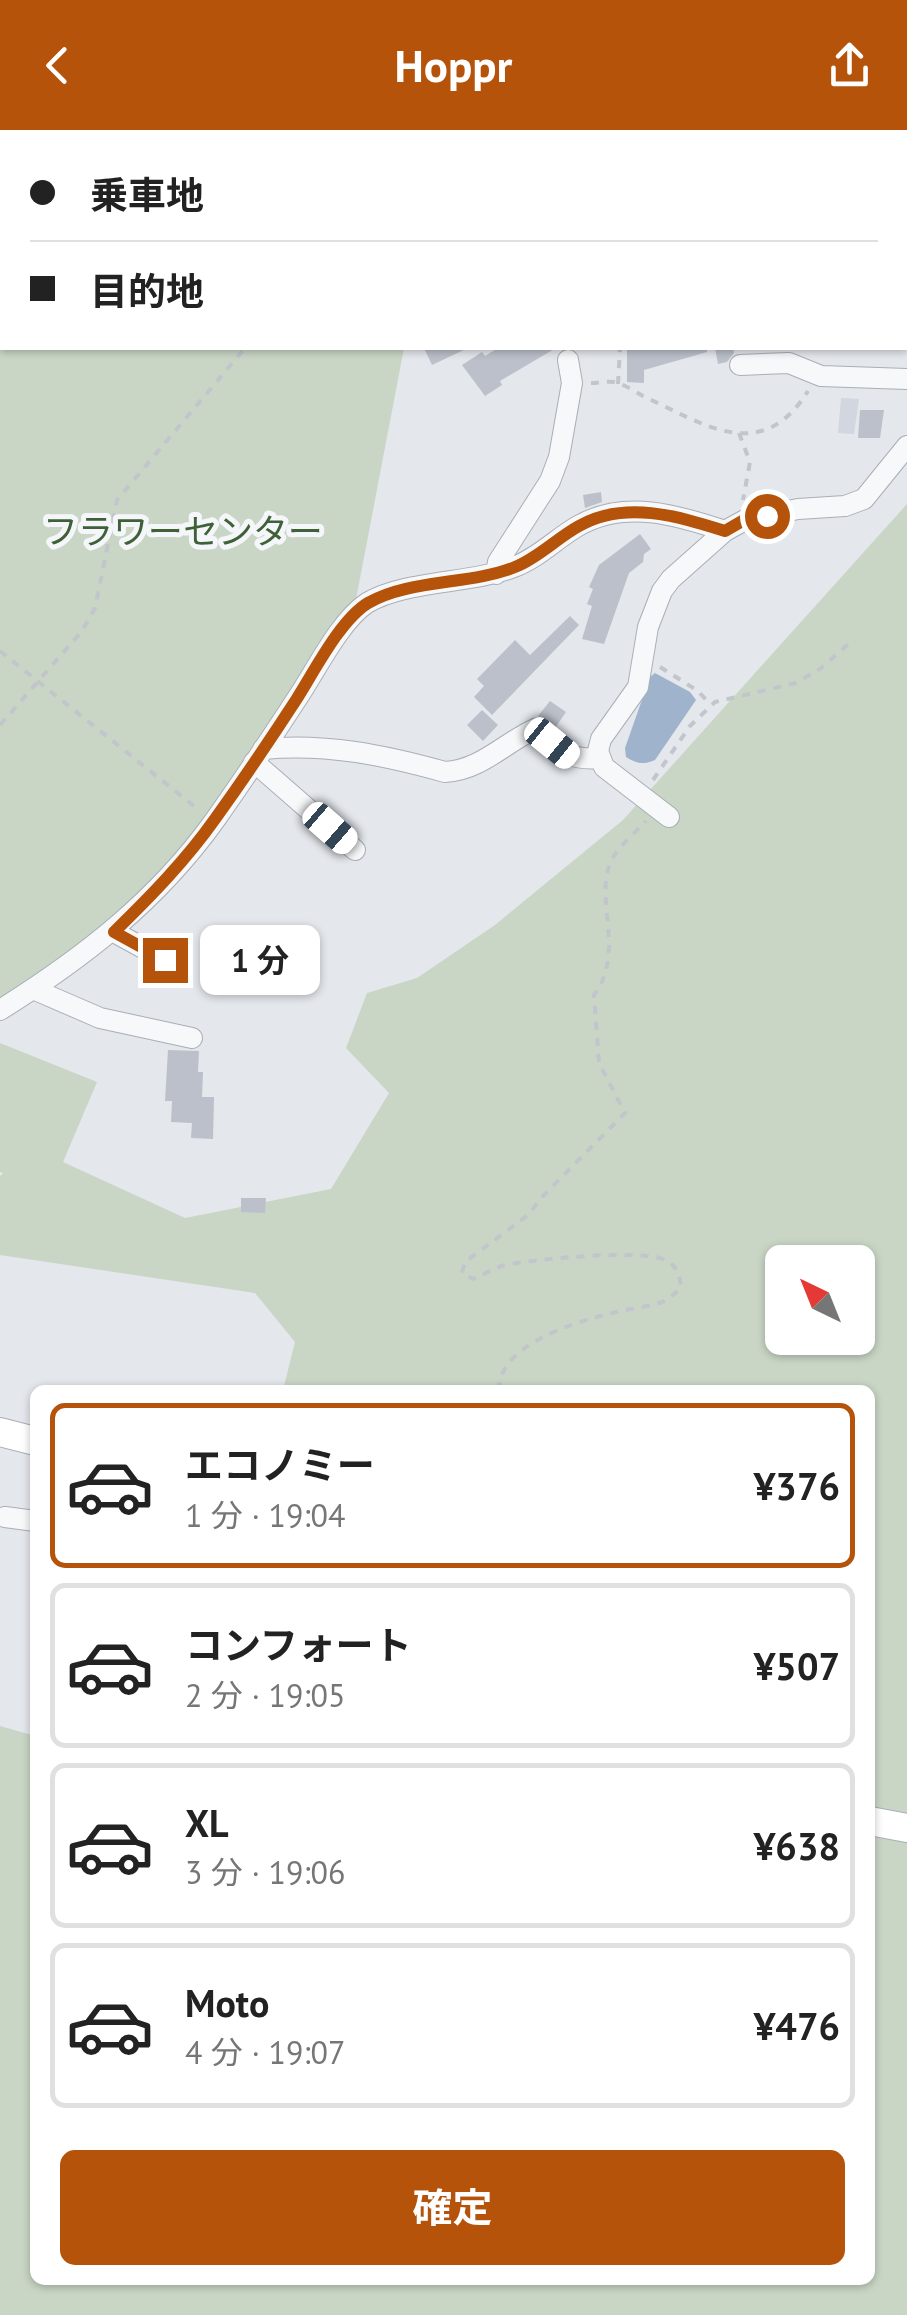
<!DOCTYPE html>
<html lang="ja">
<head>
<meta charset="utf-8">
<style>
	body { margin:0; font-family:"PT Sans","Noto Sans JP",sans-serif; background:#f6f6f6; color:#222; height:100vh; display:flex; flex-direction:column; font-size:38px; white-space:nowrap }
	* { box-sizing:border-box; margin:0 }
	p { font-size:32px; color:#767676 }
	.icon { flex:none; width:55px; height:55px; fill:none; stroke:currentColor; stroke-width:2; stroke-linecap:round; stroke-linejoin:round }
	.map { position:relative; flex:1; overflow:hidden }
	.panel { position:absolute; left:30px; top:1255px; width:845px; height:900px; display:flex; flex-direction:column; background:#fff; border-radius:15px; box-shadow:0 2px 8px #0004 }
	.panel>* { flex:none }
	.top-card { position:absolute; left:0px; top:0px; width:908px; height:220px; box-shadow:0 2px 8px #0004; display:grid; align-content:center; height:220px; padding:0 30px; background:#fff }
	.needle { width:65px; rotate:317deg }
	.controls { position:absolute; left:765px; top:1115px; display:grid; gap:20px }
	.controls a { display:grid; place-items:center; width:110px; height:110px; border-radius:15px; background:#fff; box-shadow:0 2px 8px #0004; font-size:50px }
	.end { position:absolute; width:45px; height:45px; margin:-22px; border:12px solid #b45309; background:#fff; box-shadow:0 0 0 5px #fff }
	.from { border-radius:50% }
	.bubble { position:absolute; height:70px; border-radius:15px; background:#fff; box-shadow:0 2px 8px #0004; font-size:32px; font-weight:700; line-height:70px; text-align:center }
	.car { position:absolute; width:30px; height:60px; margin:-30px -15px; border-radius:12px; box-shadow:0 0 8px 2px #0007; background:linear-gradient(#fff 24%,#345 0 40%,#fff 0 76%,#345 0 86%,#fff 0) }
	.top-card b { display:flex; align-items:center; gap:35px; height:95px; font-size:38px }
	.top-card b+b { border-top:2px solid #e0e0e0 }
	.top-card i { width:25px; height:25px; background:#222 }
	ul { padding:18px 0 0; list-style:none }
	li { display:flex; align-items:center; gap:30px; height:165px; margin:0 20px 15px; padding:0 10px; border:5px solid #e0e0e0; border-radius:15px }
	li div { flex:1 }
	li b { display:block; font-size:38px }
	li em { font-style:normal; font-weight:700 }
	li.current { border-color:#b45309 }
	li>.icon { width:90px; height:90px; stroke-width:1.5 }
	.button { display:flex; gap:20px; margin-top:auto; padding:20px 30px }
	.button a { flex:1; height:115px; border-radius:15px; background:#b45309; color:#fff; font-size:40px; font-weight:700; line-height:115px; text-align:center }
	header { display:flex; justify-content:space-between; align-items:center; height:130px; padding:0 30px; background:#b45309; color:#fff; font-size:45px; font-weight:700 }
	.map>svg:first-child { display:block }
	.built { fill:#d2d6de }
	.green { fill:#c9d6c5; fill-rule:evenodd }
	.water { fill:#9fb4cc }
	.building { fill:#bbc0ca }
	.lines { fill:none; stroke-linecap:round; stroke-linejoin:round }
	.street-casing { stroke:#a9aeb7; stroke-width:22 }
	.secondary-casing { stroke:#a9aeb7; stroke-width:30 }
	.path { stroke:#c2c5cb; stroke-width:4; stroke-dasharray:8 8; stroke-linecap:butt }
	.street { stroke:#f7f8fa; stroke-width:20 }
	.secondary { stroke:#fff; stroke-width:28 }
	.route { stroke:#b45309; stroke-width:12 }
	.labels { text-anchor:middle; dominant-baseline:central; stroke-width:10; stroke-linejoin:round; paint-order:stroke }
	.park-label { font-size:35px; fill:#3f6138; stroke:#f4f6f9 }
</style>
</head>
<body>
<header><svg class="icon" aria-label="back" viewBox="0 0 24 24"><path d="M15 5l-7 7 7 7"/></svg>Hoppr<svg class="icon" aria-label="share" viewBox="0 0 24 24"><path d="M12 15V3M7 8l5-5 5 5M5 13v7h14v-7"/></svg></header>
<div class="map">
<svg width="907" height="2185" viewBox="0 0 907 2185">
	<rect width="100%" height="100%" fill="#e4e7ec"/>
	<!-- built -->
	<path class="built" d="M841,268L859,269L854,304L838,303Z"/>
	<!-- green -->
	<path class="green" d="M0,0H907V131L905,2H2V218H404L353,485L181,733L0,880Z
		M907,374V2185H0V1596L35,1606V2150H870V1260H283L295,1212L255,1163L0,1125V1046L3,1043L0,1042V913L97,952L63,1032L185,1088L331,1059L389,963L346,918L367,863L417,848L495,795L623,690ZM782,1132H858V1208H782Z"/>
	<!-- water -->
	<path class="water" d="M655,543L690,562L696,570L655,630C644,635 637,634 626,627L625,618L650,547Z"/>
	<!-- building -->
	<path class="building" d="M424,218H468L432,235Z
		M498,218H556L500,251L502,255L485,266L462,235L482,222L485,226Z
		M627,218H707V222L644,240V253L627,252Z
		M715,218H733L734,223L727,232L718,234Z
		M860,280H884L880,308H858Z
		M601,362L602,372L585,378L583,365Z
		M640,404L651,419L644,424L643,432L629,443L604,514L582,509L592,476L587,474L593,459L589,457L599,435Z
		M570,486L579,495L492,585L474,567L484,556L477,549L515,510L530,525Z
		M550,571L566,582L555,598L538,586Z
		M482,580L498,595L483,611L467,595Z
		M168,920L199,921L198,942H203L202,967H214L213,1009L191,1008L192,993L171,992L172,971H165Z
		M241,1068H266L265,1083L241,1082Z"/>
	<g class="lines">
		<!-- street casing -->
		<g class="street-casing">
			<path id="street" d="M740,235L789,233L821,246L907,249
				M496,444L498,432L550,351L559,327L572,253L568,230
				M263,619C326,613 384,625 445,642C481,640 504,613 535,599C559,619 567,631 600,628
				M254,632L355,720
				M669,687L604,637L598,621L601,609L638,557L648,497L662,461L671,449L725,401L745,390L798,379L845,376L864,369L907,316
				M114,802L165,830
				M33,859L100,888L192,908
				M0,880C83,828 157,771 215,690C244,649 272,607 300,564C317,538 341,490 367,473C405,450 471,454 514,437C538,428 557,408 578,396C625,369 677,385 725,401
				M5,1387L35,1391"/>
		</g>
		<!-- secondary casing -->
		<g class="secondary-casing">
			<path id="secondary" d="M0,1302L35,1311
				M870,1691L907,1698"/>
		</g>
		<!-- path -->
		<path class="path" d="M782,0L783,2
			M591,253C598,253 607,251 614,252C624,254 634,261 643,266C704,294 761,336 808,261
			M618,254L620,218
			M739,303L750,332L743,370
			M0,521L199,680
			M660,537L698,561L711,575
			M0,595L82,501L95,478L117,370L245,218
			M653,650L690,596L715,572L796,553L820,539L854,509
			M499,1260C498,1216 572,1193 608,1184C625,1179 645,1178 662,1172C669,1169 675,1163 681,1158C680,1147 678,1138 668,1131C647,1118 529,1129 502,1136C492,1139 483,1145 473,1149L462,1143L465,1132L528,1085L543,1066L625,983L599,933L594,865C628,820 590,763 614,726C621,714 636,702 646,691"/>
		<!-- street -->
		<use href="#street" class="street"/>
		<!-- secondary -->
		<use href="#secondary" class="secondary"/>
	</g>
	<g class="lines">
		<!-- route -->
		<path class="route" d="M165,830L114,802C151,766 186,730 215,689C243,650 270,610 296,570C314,542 340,490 368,473C409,449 470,455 515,437C538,428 557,408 579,396C625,370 677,386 725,401L744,390L767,386"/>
	</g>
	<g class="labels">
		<!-- park labels -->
		<g class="park-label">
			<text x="183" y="401">フラワーセンター</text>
		</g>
	</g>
</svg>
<div class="controls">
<a><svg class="needle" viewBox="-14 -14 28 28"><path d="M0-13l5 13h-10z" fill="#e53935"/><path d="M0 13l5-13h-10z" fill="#767676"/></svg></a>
</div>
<i class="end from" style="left:767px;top:386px"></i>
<i class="end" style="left:165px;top:830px"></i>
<div class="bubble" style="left:200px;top:795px;width:120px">1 分</div>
<i class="car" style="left:552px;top:613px;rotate:129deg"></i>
<i class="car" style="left:330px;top:698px;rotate:131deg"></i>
<div class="top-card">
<b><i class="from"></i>乗車地</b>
<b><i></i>目的地</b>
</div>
<section class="panel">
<ul>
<li class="current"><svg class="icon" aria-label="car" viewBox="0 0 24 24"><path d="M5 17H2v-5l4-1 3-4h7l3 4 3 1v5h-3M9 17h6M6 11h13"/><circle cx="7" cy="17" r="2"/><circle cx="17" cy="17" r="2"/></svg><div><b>エコノミー</b><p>1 分 · 19:04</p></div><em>¥376</em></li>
<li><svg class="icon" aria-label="car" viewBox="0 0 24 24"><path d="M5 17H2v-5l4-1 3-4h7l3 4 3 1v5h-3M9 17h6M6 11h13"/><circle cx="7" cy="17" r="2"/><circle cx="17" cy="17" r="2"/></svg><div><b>コンフォート</b><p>2 分 · 19:05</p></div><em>¥507</em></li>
<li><svg class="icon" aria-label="car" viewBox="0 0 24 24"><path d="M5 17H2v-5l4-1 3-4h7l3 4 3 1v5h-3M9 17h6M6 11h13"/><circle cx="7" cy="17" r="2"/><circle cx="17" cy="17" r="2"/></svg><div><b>XL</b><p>3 分 · 19:06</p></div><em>¥638</em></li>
<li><svg class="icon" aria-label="car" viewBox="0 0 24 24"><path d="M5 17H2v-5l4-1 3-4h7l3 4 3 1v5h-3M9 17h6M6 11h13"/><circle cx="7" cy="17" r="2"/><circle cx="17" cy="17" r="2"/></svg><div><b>Moto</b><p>4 分 · 19:07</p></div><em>¥476</em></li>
</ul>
<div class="button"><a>確定</a></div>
</section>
</div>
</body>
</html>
